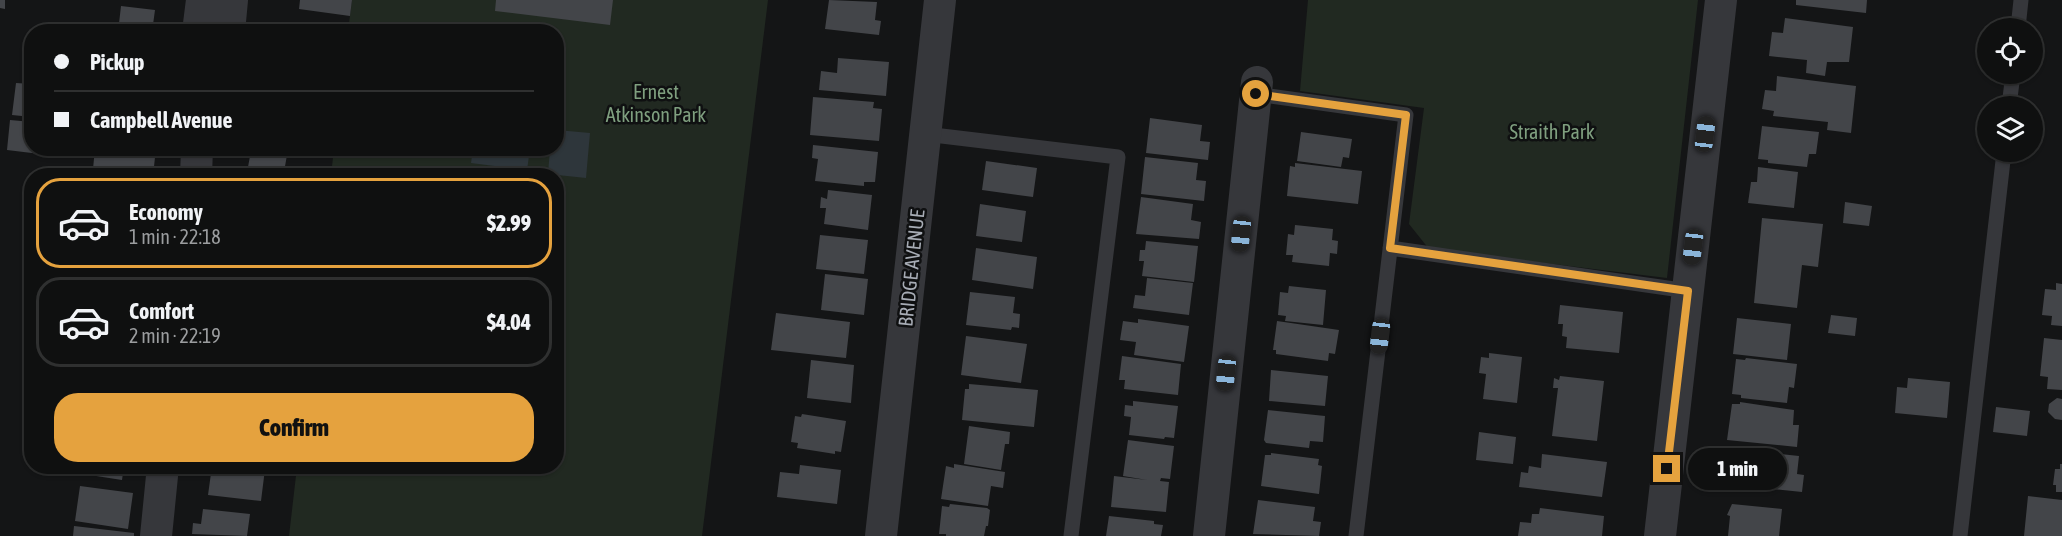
<!DOCTYPE html>
<html lang="en">
<head>
<meta charset="utf-8">
<style>
	body { margin:0; font-family:"Asap Condensed",sans-serif; background:#181919; color:#f1f3f6; height:100vh; display:flex; flex-direction:column; font-size:22px; white-space:nowrap }
	* { box-sizing:border-box; margin:0 }
	p { font-size:20px; color:#9b9d9f }
	.icon { flex:none; width:33px; height:33px; fill:none; stroke:currentColor; stroke-width:2; stroke-linecap:round; stroke-linejoin:round }
	.map { position:relative; flex:1; overflow:hidden }
	.panel { position:absolute; left:24px; top:168px; width:540px; height:306px; display:flex; flex-direction:column; background:#0f1010; border-radius:24px; box-shadow:0 2px 4px #0004,0 0 0 2px #2f3030 }
	.panel>* { flex:none }
	.hud { position:absolute; left:24px; top:24px; width:540px; height:132px; border-radius:24px; box-shadow:0 2px 4px #0004,0 0 0 2px #2f3030; display:grid; align-content:center; height:132px; padding:0 30px; background:#0f1010 }
	.fabs { position:absolute; left:1977px; top:18px; display:grid; gap:12px }
	.fabs a { display:grid; place-items:center; width:66px; height:66px; border-radius:50%; background:#0f1010; box-shadow:0 2px 4px #0004,0 0 0 2px #2f3030; font-size:30px }
	.end { position:absolute; width:27px; height:27px; margin:-14px; border:8px solid #e5a23e; background:#111; box-shadow:0 0 0 3px #111 }
	.from { border-radius:50% }
	.bubble { position:absolute; height:42px; border-radius:21px; background:#0f1010; box-shadow:0 2px 4px #0004,0 0 0 2px #2f3030; font-size:20px; font-weight:800; line-height:42px; text-align:center }
	.car { position:absolute; width:18px; height:36px; margin:-18px -9px; border-radius:8px; box-shadow:0 0 4px 2px #0007; background:linear-gradient(#222 24%,#8ab4d8 0 40%,#222 0 76%,#8ab4d8 0 86%,#222 0) }
	.hud b { display:flex; align-items:center; gap:21px; height:57px; font-size:22px }
	.hud b+b { border-top:2px solid #2f3030 }
	.hud i { width:15px; height:15px; background:#f1f3f6 }
	ul { padding:10px 0 0; list-style:none }
	li { display:flex; align-items:center; gap:18px; height:90px; margin:0 12px 9px; padding:0 18px; border:3px solid #2f3030; border-radius:24px }
	li div { flex:1 }
	li b { display:block; font-size:22px }
	li em { font-style:normal; font-weight:800 }
	li.active { border-color:#e5a23e }
	li>.icon { width:54px; height:54px; stroke-width:1.5 }
	.button { display:flex; gap:12px; margin-top:auto; padding:12px 30px }
	.button a { flex:1; height:69px; border-radius:24px; background:#e5a23e; color:#111; font-size:24px; font-weight:800; line-height:69px; text-align:center }
	.map>svg:first-child { display:block }
	.green { fill:#212921 }
	.water { fill:#2e363b }
	.building { fill:#434549 }
	.lines { fill:none; stroke-linecap:round; stroke-linejoin:round }
	.lane { stroke:#36373b; stroke-width:15 }
	.street { stroke:#36373b; stroke-width:32 }
	.route { stroke:#e5a23e; stroke-width:8 }
	.labels { text-anchor:middle; dominant-baseline:central; stroke-width:5; stroke-linejoin:round; paint-order:stroke }
	.park-label { font-size:20px; fill:#7f9f7f; stroke:#0f1011 }
	.street-label { font-size:20px; fill:#a7acb5; stroke:#0f1011 }
</style>
</head>
<body>
<div class="map">
<svg width="2062" height="536" viewBox="0 0 2062 536">
	<rect width="100%" height="100%" fill="#141516"/>
	<!-- green -->
	<path class="green" d="M352,0H768L702,536H289L297,467L556,466V176L331,175L334,149L556,148V32L348,31Z
		M1308,0H1698L1667,278L1429,249L1409,224L1424,108L1300,91Z"/>
	<!-- water -->
	<path class="water" d="M557,130L590,133L586,178L548,174L550,149L556,148Z
		M473,149H530L527,170L471,163Z"/>
	<!-- building -->
	<path class="building" d="M0,0H5V9L0,8Z
		M300,0H352L350,16L299,9Z
		M496,0H613L610,25L495,11Z
		M829,0L877,2L875,20L881,21L879,35L825,29Z
		M1796,0H1867L1866,13L1796,5Z
		M121,6L155,10L152,32H118Z
		M1785,18L1853,27L1849,62H1827L1825,76L1806,73L1807,60L1769,56L1772,32L1783,33Z
		M278,28L292,30V32H277Z
		M838,58L889,62L886,96L819,90L821,71L837,73Z
		M1777,76L1856,86L1851,133L1827,130L1828,122L1773,116L1774,111L1762,109L1765,90L1776,91Z
		M16,83L32,84V117L12,115Z
		M813,97L874,102L873,108L882,109L879,141L810,135Z
		M1150,118L1202,125L1200,141L1210,142L1208,160L1146,153Z
		M10,120L32,122V148H41L40,154L7,150Z
		M1762,126L1819,132L1816,154H1809L1807,167L1768,163V160L1758,159Z
		M1301,132L1352,139L1349,158L1343,157L1341,167L1297,161Z
		M813,145L878,152L875,182H864V186L815,181L818,159L812,158Z
		M95,148H156L153,176L93,169Z
		M246,148H293L292,156L287,155L284,172L248,167L250,156L246,155Z
		M1145,157L1198,163L1196,180L1206,181L1204,201L1141,194Z
		M986,161L1037,168L1033,197L982,190Z
		M1295,163L1362,171L1358,204L1287,196L1290,166L1295,167Z
		M1758,167L1798,172L1794,208L1748,203L1751,182H1757Z
		M828,190L872,195L868,230L824,224L826,208H820L821,197L827,199Z
		M1141,197L1193,204L1191,220L1201,222L1199,239L1136,234Z
		M1845,202L1872,206L1869,226L1843,223Z
		M980,204L1026,211L1022,242L976,236Z
		M1762,218L1823,224L1818,267L1802,265L1797,308L1754,303Z
		M1295,225L1333,229L1332,240L1338,241L1337,254L1330,253L1329,266L1292,262L1293,255H1286L1288,234L1294,235Z
		M820,235L868,240L864,274L816,269Z
		M1146,241L1198,246L1194,282L1142,276L1144,261H1139L1140,250H1145Z
		M976,248L1037,257L1033,289L972,280Z
		M825,274L868,279L864,315L821,310Z
		M1147,278L1193,283L1189,315L1133,308L1135,295L1145,296Z
		M2056,283L2062,284V326L2051,325L2052,316L2042,315L2045,289L2056,290Z
		M1289,286L1326,290L1323,325L1285,321L1286,316L1278,315L1280,292L1288,293Z
		M970,292L1015,297L1013,313L1020,314L1019,328L1012,327L1011,330L966,325Z
		M1560,305L1623,312L1619,353L1566,348L1567,337L1562,336L1563,324H1558Z
		M776,313L850,322L846,358L771,350Z
		M1831,315L1857,318L1855,336L1828,333Z
		M1737,318L1791,324L1787,360L1733,354Z
		M1138,319L1189,326L1184,362L1134,355L1136,342L1120,340L1123,321L1138,323Z
		M1277,321L1339,330L1335,354L1329,353L1328,361L1276,354V350H1273Z
		M966,336L1027,344L1021,383L961,375Z
		M2044,338L2062,340V390L2047,389L2048,377L2040,376Z
		M1489,353L1522,357L1517,403L1483,399L1486,374L1479,373L1481,357L1489,358Z
		M1122,356L1181,364L1178,395L1124,389L1125,380H1119Z
		M1746,358L1797,364L1794,388L1789,387L1787,403L1741,398V395L1732,394L1736,359L1745,360Z
		M811,360L854,365L851,403L807,398Z
		M1271,370L1328,376L1325,406L1269,401Z
		M1560,376L1604,381L1597,441L1552,436L1558,388H1553L1554,378L1559,380Z
		M1908,378L1950,382L1947,418L1895,413L1897,387L1907,388Z
		M969,384L1038,390L1034,427L962,420L965,389H969Z
		M2057,398L2062,399V420L2055,419L2048,412L2049,404Z
		M1133,401L1178,406L1174,438L1165,437L1164,439L1129,435L1131,417L1124,416L1125,405L1133,406Z
		M1740,402L1794,410L1793,425H1799L1797,447L1727,440L1732,404H1740Z
		M1996,407L2030,411L2027,436L1993,432Z
		M1268,410L1325,416L1323,442L1310,441L1309,448L1266,443L1264,440Z
		M802,414L846,421L841,452L835,451V454L797,448L798,443L791,442L795,416L801,417Z
		M969,426L1010,432L1009,444H1005L1001,470L964,464Z
		M1479,432L1516,437L1513,464L1476,460Z
		M1128,440L1174,446L1170,479L1161,478L1160,481L1169,482L1166,512L1111,507L1114,476L1147,480L1123,476Z
		M1728,448L1799,456L1797,474L1804,475L1802,492L1724,484Z
		M1271,453L1319,459L1318,465L1322,466L1319,494L1261,486L1265,455H1271Z
		M1542,454L1607,462L1602,497L1519,487L1521,472L1528,473L1529,466L1541,468Z
		M954,464L1005,472L1003,488L991,486L988,506L941,499L946,466L954,468Z
		M2060,464H2062V492H2056V485H2053L2055,469H2060Z
		M800,465L841,470L837,504L777,497L780,472L799,474Z
		M65,466H124L122,480L64,471Z
		M212,466L265,469L261,501L208,495Z
		M80,486L133,493L128,529L75,521Z
		M2028,496L2062,500V536H2024Z
		M1258,500L1315,507L1313,521L1321,522L1319,536L1253,534Z
		M950,504L987,508L990,510L988,526H986L984,536H946V534H939L942,506L949,507Z
		M1732,504L1782,509L1779,536H1728L1730,516L1727,515Z
		M1540,508L1604,516L1602,536H1518L1520,522L1531,523L1532,514H1539Z
		M203,509L250,514L247,536L192,534L193,523L201,524Z
		M1109,516L1154,521V524L1163,525L1161,536H1106Z
		M74,526L134,533V536H73Z"/>
	<g class="lines">
		<!-- lane -->
		<path class="lane" d="M2018,28L2021,0
			M1256,94L1406,115L1356,536
			M2009,106L2013,74
			M925,134L1118,157L1071,536
			M1390,248L1688,291
			M1960,536L2004,152"/>
		<!-- street -->
		<path class="street" d="M198,32L202,0
			M229,32L232,0
			M196,176L197,148
			M156,536L163,466
			M881,536L940,0
			M1209,536L1257,82
			M1660,536L1721,0"/>
	</g>
	<g class="lines">
		<!-- route -->
		<path class="route" d="M1256,94L1406,115L1390,248L1688,291L1667,469"/>
	</g>
	<g class="labels">
		<!-- park labels -->
		<g class="park-label">
			<text x="656" y="91">Ernest<tspan x="656" dy="23">Atkinson Park</tspan></text>
			<text x="1552" y="131">Straith Park</text>
		</g>
		<!-- street labels -->
		<g class="street-label">
			<text transform="translate(911 268) rotate(-84)">BRIDGE AVENUE</text>
		</g>
	</g>
</svg>
<div class="fabs">
<a><svg class="icon" aria-label="locate" viewBox="0 0 24 24"><circle cx="12" cy="12" r="6"/><path d="M12 2v4M12 18v4M2 12h4M18 12h4"/></svg></a>
<a><svg class="icon" aria-label="layers" viewBox="0 0 24 24"><path d="M12 4l9 5-9 5-9-5zM3 14l9 5 9-5"/></svg></a>
</div>
<i class="end from" style="left:1256px;top:94px"></i>
<i class="end" style="left:1667px;top:469px"></i>
<div class="bubble" style="left:1688px;top:448px;width:99px">1 min</div>
<i class="car" style="left:1705px;top:134px;rotate:7deg"></i>
<i class="car" style="left:1241px;top:234px;rotate:186deg"></i>
<i class="car" style="left:1693px;top:247px;rotate:187deg"></i>
<i class="car" style="left:1380px;top:336px;rotate:187deg"></i>
<i class="car" style="left:1226px;top:373px;rotate:186deg"></i>
<div class="hud">
<b><i class="from"></i>Pickup</b>
<b><i></i>Campbell Avenue</b>
</div>
<section class="panel">
<ul>
<li class="active"><svg class="icon" aria-label="car" viewBox="0 0 24 24"><path d="M5 17H2v-5l4-1 3-4h7l3 4 3 1v5h-3M9 17h6M6 11h13"/><circle cx="7" cy="17" r="2"/><circle cx="17" cy="17" r="2"/></svg><div><b>Economy</b><p>1 min · 22:18</p></div><em>$2.99</em></li>
<li><svg class="icon" aria-label="car" viewBox="0 0 24 24"><path d="M5 17H2v-5l4-1 3-4h7l3 4 3 1v5h-3M9 17h6M6 11h13"/><circle cx="7" cy="17" r="2"/><circle cx="17" cy="17" r="2"/></svg><div><b>Comfort</b><p>2 min · 22:19</p></div><em>$4.04</em></li>
</ul>
<div class="button"><a>Confirm</a></div>
</section>
</div>
</body>
</html>
